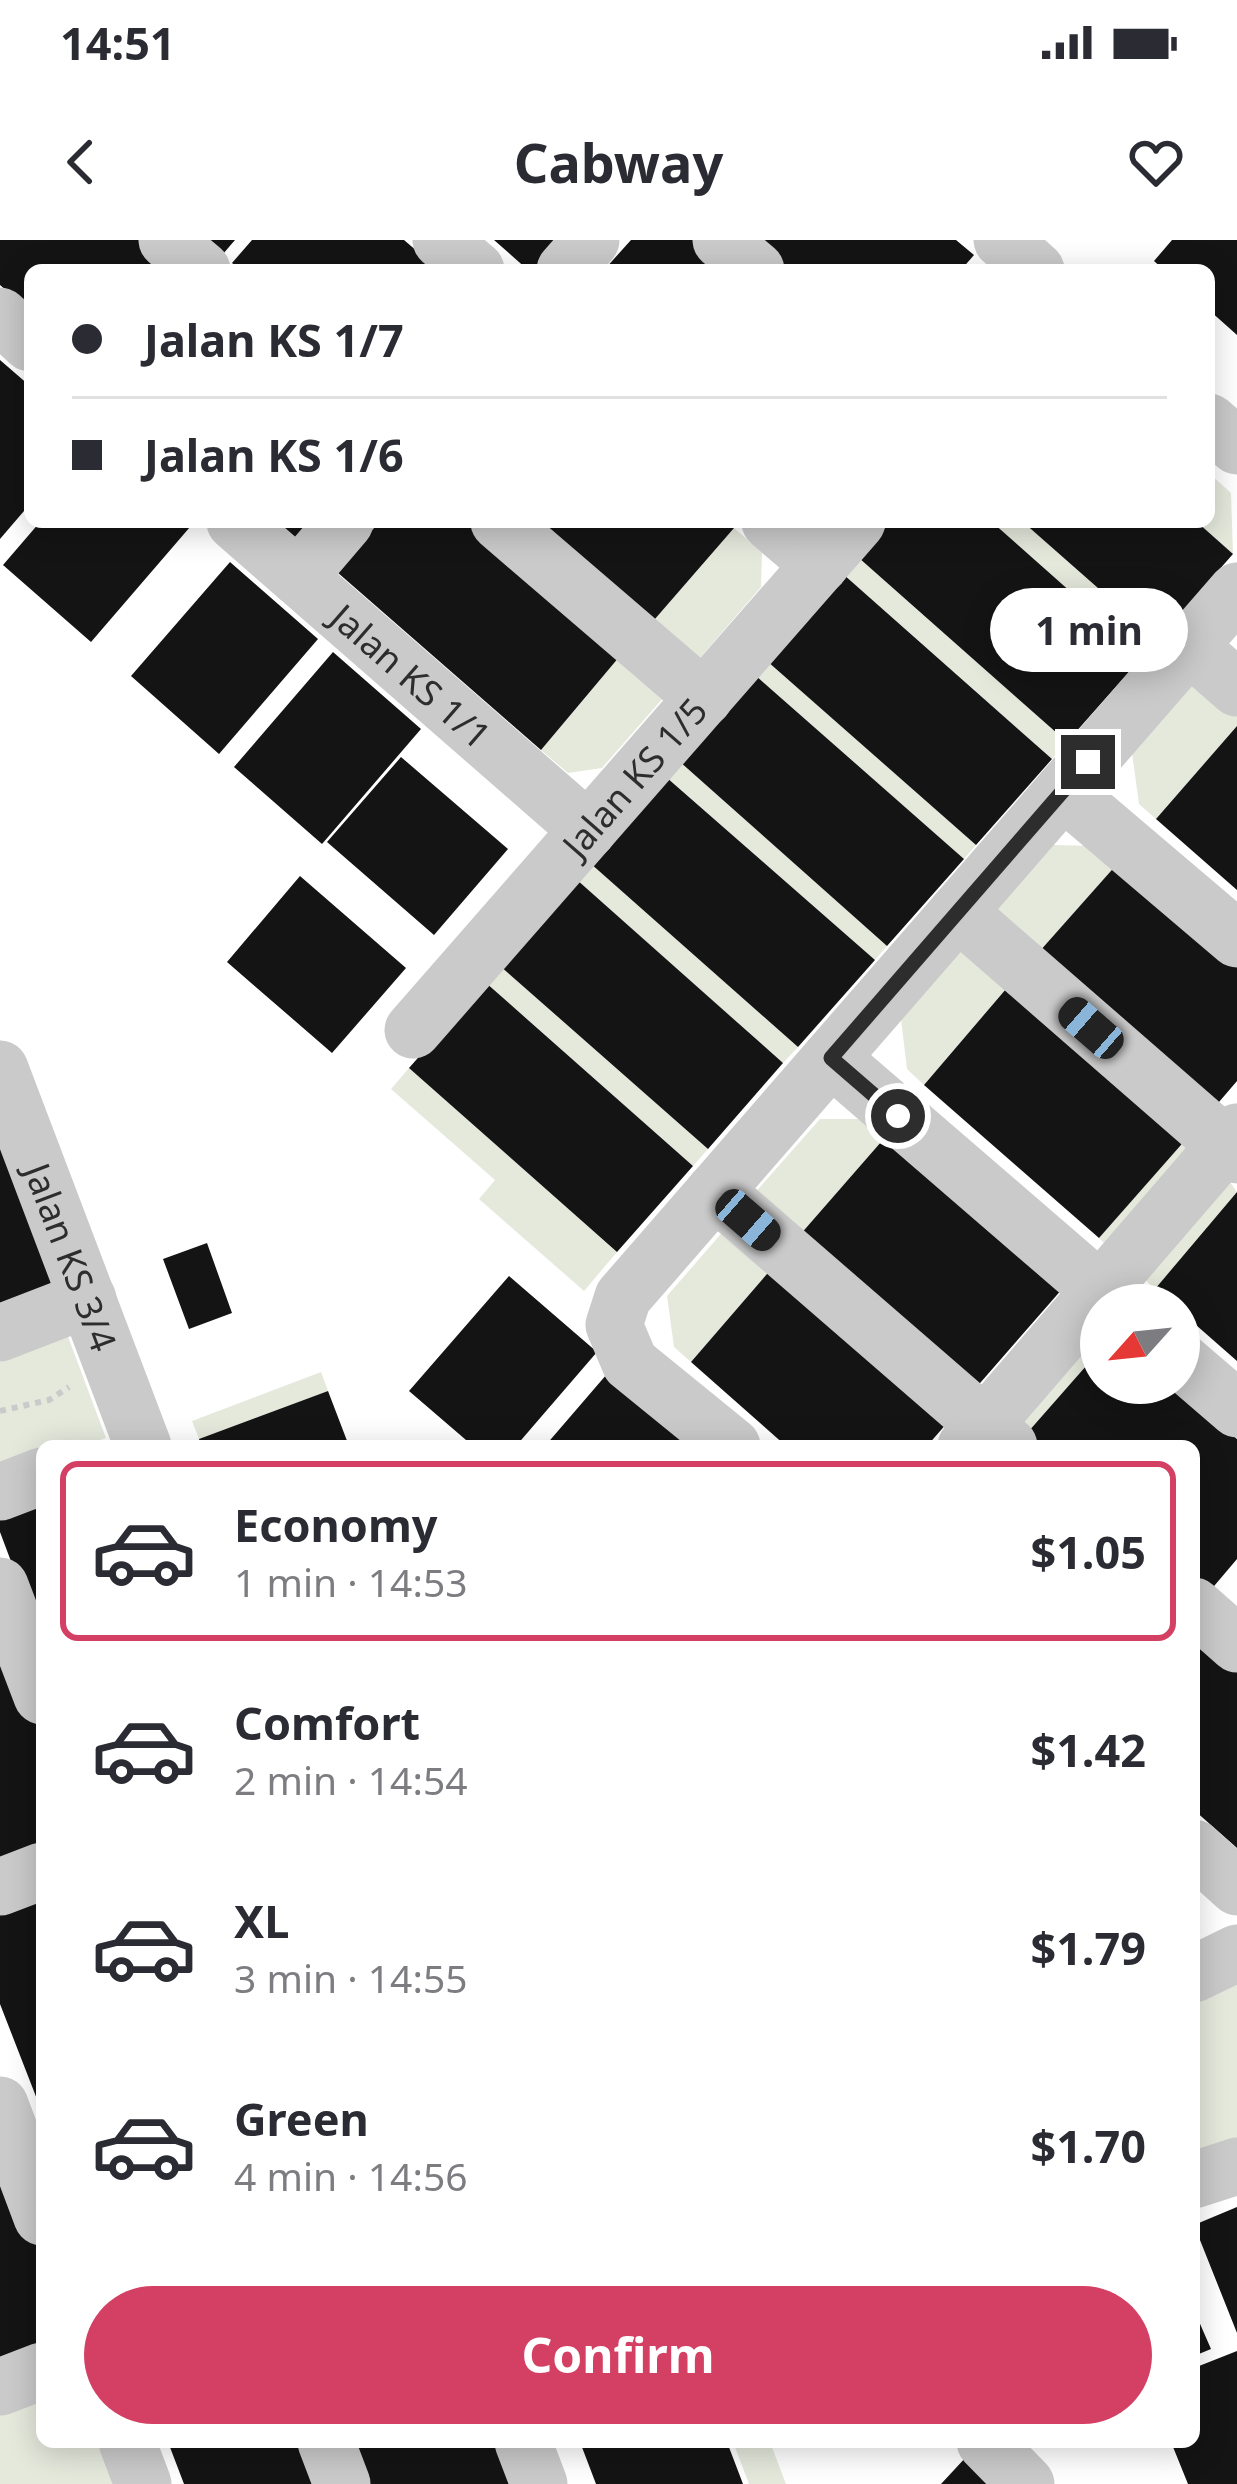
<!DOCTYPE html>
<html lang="en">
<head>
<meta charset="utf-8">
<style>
	body { margin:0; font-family:"Noto Sans",sans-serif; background:#f2f2f3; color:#2b2b33; height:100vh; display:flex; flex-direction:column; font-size:45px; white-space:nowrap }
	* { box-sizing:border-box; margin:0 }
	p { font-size:39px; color:#7c7c81 }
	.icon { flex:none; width:66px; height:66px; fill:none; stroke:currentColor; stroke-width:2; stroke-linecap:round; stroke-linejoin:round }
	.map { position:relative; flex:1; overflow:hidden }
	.side { position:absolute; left:36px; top:1200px; width:1164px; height:1008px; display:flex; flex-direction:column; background:#fff; border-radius:18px; box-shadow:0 6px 30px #0003 }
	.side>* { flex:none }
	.guide { position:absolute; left:24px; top:24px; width:1191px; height:264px; border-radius:18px; box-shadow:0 6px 30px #0003; display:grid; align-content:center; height:264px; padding:0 48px; background:#fff }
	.needle { width:78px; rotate:243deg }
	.buttons { position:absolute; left:1080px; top:1044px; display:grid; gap:24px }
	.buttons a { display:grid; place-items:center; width:120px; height:120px; border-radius:50%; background:#fff; box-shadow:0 6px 30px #0003; font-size:60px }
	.end { position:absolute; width:54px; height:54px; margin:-27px; border:15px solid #2d2d2d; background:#fff; box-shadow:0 0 0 6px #fff }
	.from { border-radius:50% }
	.bubble { position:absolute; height:84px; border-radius:42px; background:#fff; box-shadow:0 6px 30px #0003; font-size:39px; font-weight:700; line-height:84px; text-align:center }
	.car { position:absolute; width:36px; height:72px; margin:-36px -18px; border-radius:15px; box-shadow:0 0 9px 3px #0007; background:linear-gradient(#222 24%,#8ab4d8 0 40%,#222 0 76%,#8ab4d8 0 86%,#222 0) }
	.guide b { display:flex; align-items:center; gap:42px; height:114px; font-size:45px }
	.guide b+b { border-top:3px solid #e1e1e2 }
	.guide i { width:30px; height:30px; background:#2b2b33 }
	ul { padding:21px 0 0; list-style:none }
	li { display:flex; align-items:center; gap:36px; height:180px; margin:0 24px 18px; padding:0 24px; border:6px solid transparent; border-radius:18px }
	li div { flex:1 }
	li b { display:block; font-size:45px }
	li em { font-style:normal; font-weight:700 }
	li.selected { border-color:#d34063 }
	li>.icon { width:108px; height:108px; stroke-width:1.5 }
	.cta { display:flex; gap:24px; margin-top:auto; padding:24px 48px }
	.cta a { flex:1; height:138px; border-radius:72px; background:#d34063; color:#fff; font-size:48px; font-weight:700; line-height:138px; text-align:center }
	.status { display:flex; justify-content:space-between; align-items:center; height:84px; padding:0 60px; background:#fff; direction:ltr }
	.status svg { height:33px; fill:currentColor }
	header { display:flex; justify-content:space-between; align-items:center; height:156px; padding:0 48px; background:#fff; font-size:54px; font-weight:700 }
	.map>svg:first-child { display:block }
	.green { fill:#e5e9dc }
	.building { fill:#141414 }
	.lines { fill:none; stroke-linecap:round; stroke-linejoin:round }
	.path { stroke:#cacaca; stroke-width:6; stroke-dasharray:6 6; stroke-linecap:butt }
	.minor { stroke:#cacaca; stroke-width:57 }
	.route { stroke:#2d2d2d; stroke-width:15 }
	.labels { text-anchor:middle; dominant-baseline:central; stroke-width:12; stroke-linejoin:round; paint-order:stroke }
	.street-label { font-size:36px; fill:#2d2d2d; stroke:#fff }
</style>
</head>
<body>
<div class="status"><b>14:51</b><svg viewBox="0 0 49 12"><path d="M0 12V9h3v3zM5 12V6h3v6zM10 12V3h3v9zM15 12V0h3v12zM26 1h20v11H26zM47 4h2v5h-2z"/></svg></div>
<header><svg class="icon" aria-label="back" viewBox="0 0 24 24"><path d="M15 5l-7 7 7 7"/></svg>Cabway<svg class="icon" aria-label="heart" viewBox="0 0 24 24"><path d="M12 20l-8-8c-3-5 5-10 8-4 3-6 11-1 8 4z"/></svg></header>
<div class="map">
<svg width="1237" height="2244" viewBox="0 0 1237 2244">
	<rect width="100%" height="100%" fill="#fff"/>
	<!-- green -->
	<path class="green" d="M1209,233L1231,253L1233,314L1197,282H1209Z
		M992,282H1023L1157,400L1143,416Z
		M734,288L762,312L761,347L693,426L648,387Z
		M859,318L1067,502L1052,519L843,334Z
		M625,410L671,449L602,528L568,533L541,510Z
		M767,421L976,605L964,619L755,435Z
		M1199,437L1237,470V486L1156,579L1139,564L1132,513Z
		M679,521L887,706L875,720L666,537Z
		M1053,605L1098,606L1118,623L1031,721L986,681Z
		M590,623L798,807L783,823L576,639Z
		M966,702L1012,742L924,845L907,829L901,779Z
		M499,725L708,909L693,926L485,742Z
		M409,828L617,1012L584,1051L479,959L495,940L391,849Z
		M820,879H871L888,894L799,996L753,955Z
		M1188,897L1199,907L1110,1009L1099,998Z
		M1223,932L1237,952L1155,1049L1136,1031Z
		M733,980L779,1020L691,1122L674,1107L667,1056Z
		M1101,1082V1109L1028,1192L1010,1177Z
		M64,1086L106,1198L84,1206H42V1222L0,1237V1110Z
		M321,1132L328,1151L199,1199L192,1181Z
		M1237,1731V1901L1194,1914V1754Z
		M42,2152V2202H113L128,2244H0V2168Z
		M733,2202H770L786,2244H749Z"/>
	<!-- building -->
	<path class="building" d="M0,0H147L182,30H30V71L0,45Z
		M206,0H235L223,14Z
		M252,0H404L439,30H241L232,23Z
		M494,0H566L540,30H528Z
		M631,0H707L742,30H604Z
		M742,0H956L974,15L961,30H776Z
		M1172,0H1237V95L1209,70V30H1164L1154,21Z
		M0,120L30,146V264L0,299Z
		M40,282H185L190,287L91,402L3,325Z
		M271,282H323L301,307Z
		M379,282H479L625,410L541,510L337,332Z
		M528,282H727L734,288L648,387Z
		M890,282H992L1143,416L1067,502L859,318Z
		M1023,282H1197L1233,314L1157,400Z
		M230,322L318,399L219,514L131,436Z
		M843,334L1052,519L976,605L767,421Z
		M333,412L421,489L322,604L234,527Z
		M755,435L964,619L887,706L679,521Z
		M1237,486V650L1156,579Z
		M401,517L508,609L434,695L327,602Z
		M666,537L875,720L798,807L590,623Z
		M1118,623L1237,727V841L1207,876L1031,721Z
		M300,636L406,728L332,813L227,722Z
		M576,639L783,823L708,909L499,725Z
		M485,742L693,926L617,1012L409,828Z
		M1012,742L1188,897L1099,998L924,845Z
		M888,894L1063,1048L974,1150L799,996Z
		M0,903L54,1043L0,1063Z
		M1237,952V1121L1155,1049Z
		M207,1003L232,1073L189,1089L163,1019Z
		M779,1020L955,1174L927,1206H786L691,1122Z
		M509,1036L597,1112L516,1206H473L409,1151Z
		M1101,1109V1143H1172L1237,1199V1319L1209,1352L1194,1339V1206H1043L1028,1192Z
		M613,1127L703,1206H545Z
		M328,1151L349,1206H201L199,1199Z
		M42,1260V1404L0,1292V1276Z
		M0,1386L42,1496V1606L0,1622Z
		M1203,1402L1237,1431V1608L1194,1570V1412Z
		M42,1653V1872L0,1764V1669Z
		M6,1923L42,2017V2107L0,2122V1925Z
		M1237,1967V2093L1194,1985Z
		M1194,2070L1211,2109L1194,2116Z
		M1237,2111V2244H1188L1171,2202H1194V2128Z
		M168,2202H314L330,2244H184Z
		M347,2202H494L510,2244H364Z
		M580,2202H727L743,2244H596Z
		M967,2216L996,2244H941Z"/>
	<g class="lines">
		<!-- path -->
		<path class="path" d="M0,1171L49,1160L69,1147"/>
		<!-- minor -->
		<g class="minor">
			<path d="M167,0L202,30"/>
			<path d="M441,0L476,30"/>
			<path d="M721,0L756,30"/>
			<path d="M1002,0L1036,30"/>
			<path d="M565,30L591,0"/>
			<path d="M0,76L30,103"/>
			<path d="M1209,182L1237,206"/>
			<path id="s1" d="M235,282L588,590"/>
			<path d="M499,282L704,458"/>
			<path d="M770,282L820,325"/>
			<path d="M298,337L345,282"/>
			<path d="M1189,406L1237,448"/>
			<path d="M1063,551L1237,699"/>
			<path d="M958,672L1237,915"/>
			<path id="s2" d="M413,790L857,282"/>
			<path d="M831,818L1117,1065"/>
			<path id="s3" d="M0,829L143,1206"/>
			<path d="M715,951L1009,1206"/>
			<path d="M0,1093L88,1059"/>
			<path d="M1179,1119L1237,1169"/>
			<path d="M732,1206L630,1123L614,1085L623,1057L1237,351"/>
			<path d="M966,1206L1237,892"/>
			<path d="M0,1252L42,1236"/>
			<path d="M0,1346L42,1456"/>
			<path d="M1194,1366L1237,1404"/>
			<path d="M1194,1608L1237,1647"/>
			<path d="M0,1647L42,1631"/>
			<path d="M1194,1734L1237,1713"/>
			<path d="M0,1865L42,1977"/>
			<path d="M1194,1940L1237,1926"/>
			<path d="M0,2147L42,2131"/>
			<path d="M127,2202L143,2244"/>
			<path d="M326,2202L342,2244"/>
			<path d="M523,2202L539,2244"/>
			<path d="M985,2202L1026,2244"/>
		</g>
	</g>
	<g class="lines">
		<!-- route -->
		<path class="route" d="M898,876L831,818L1088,522"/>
	</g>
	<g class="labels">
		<!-- street labels -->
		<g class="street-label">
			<text stroke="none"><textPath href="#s1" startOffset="234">Jalan KS 1/1</textPath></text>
			<text stroke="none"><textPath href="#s2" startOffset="336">Jalan KS 1/5</textPath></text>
			<text stroke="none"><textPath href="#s3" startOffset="201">Jalan KS 3/4</textPath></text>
		</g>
	</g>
</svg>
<div class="buttons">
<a><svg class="needle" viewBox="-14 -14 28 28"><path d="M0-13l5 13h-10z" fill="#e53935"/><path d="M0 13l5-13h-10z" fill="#7c7c81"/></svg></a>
</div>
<i class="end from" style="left:898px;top:876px"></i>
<i class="end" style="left:1088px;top:522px"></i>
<div class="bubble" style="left:990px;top:348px;width:198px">1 min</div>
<i class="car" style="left:1091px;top:788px;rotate:311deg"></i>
<i class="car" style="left:748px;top:980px;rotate:131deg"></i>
<div class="guide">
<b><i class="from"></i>Jalan KS 1/7</b>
<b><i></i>Jalan KS 1/6</b>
</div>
<section class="side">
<ul>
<li class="selected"><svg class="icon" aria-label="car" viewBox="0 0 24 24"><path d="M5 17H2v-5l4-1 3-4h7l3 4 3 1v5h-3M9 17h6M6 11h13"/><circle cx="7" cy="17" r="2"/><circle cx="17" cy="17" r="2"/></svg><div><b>Economy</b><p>1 min · 14:53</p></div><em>$1.05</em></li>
<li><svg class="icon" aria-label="car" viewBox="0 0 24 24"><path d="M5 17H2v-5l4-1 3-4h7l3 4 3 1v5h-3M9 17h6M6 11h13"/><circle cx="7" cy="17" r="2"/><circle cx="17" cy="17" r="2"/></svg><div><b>Comfort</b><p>2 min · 14:54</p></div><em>$1.42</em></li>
<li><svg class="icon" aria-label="car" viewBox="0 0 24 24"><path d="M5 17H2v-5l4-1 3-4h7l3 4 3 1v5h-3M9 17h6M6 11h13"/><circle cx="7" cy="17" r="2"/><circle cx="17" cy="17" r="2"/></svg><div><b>XL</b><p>3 min · 14:55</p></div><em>$1.79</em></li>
<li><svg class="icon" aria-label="car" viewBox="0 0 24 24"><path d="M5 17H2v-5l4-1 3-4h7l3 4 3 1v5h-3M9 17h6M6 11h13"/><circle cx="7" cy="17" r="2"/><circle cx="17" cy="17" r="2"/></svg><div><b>Green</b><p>4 min · 14:56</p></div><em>$1.70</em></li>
</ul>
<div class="cta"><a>Confirm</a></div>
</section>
</div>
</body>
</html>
